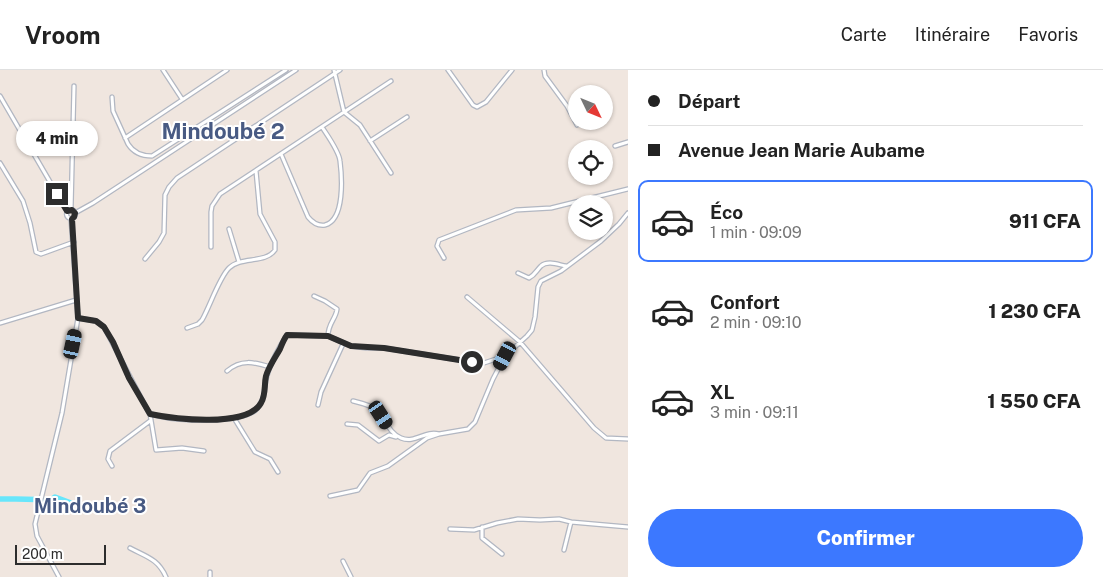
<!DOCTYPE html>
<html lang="fr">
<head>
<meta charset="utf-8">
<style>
	body { margin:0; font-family:"Public Sans",sans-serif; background:#f6f6f6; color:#222; height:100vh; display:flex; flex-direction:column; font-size:19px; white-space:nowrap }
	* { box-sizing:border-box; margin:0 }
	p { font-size:16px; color:#767676 }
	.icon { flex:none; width:28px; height:28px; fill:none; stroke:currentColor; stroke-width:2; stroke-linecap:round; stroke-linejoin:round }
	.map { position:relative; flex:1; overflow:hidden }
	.panel { display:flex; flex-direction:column; background:#fff; width:475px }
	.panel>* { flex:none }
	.hud { display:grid; align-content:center; height:110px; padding:0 20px; background:#fff }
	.needle { width:32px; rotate:133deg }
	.buttons { position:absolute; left:568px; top:15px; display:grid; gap:10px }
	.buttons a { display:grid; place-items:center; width:45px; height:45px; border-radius:50%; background:#fff; box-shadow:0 1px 4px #0004; font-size:25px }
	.scale { position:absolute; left:15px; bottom:12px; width:91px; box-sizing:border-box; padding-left:5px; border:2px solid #2d2d2d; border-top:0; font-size:14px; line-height:18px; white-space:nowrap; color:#2d2d2d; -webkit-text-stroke:4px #fff; paint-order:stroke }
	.end { position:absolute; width:22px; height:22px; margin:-11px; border:6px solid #2d2d2d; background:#fff; box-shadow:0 0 0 2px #fff }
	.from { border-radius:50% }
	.bubble { position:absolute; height:35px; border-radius:18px; background:#fff; box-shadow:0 1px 4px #0004; font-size:16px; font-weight:800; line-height:35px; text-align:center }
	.car { position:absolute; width:15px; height:30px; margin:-15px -8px; border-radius:6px; box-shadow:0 0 4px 1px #0007; background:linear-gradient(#222 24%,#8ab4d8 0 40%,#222 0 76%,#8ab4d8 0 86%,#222 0) }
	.hud b { display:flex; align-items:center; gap:18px; height:48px; font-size:19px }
	.hud b+b { border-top:1px solid #e0e0e0 }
	.hud i { width:12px; height:12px; background:#222 }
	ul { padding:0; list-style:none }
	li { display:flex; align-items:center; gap:15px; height:82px; margin:0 10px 8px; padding:0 10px; border:2px solid transparent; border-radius:10px }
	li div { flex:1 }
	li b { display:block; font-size:19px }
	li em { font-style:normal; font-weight:800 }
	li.selected { border-color:#3c78ff }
	li>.icon { width:45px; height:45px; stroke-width:1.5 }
	.action { display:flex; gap:10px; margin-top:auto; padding:10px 20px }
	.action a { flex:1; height:58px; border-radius:30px; background:#3c78ff; color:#fff; font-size:20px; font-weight:800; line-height:58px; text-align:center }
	header { display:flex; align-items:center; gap:30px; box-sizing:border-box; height:70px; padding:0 25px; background:#fff; border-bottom:1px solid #e0e0e0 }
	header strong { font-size:24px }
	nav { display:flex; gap:28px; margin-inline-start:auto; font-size:18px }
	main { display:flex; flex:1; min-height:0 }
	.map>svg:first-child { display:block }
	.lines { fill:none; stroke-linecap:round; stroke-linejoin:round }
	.river { stroke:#68e6fb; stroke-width:5.5 }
	.minor-casing { stroke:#b2b7c2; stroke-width:5.5 }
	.minor { stroke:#fff; stroke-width:3 }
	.route { stroke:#2d2d2d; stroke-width:6 }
	.labels { text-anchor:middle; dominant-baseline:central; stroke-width:4; stroke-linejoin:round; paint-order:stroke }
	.quarter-label { font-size:20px; font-weight:bold; fill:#485a83; stroke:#fff }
	.district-label { font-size:22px; font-weight:bold; fill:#485a83; stroke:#fff }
</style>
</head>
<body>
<header>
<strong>Vroom</strong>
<nav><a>Carte</a><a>Itinéraire</a><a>Favoris</a></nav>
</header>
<main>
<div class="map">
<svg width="628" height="507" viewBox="0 0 628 507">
	<rect width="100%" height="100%" fill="#f0e6df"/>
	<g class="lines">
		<!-- river -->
		<path class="river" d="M0,429C16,429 33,428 50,431L55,427L71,433"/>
		<!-- minor casing -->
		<g class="minor-casing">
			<path id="minor" d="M163,0L182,29
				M334,0L344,42L360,55L391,103
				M448,0L473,35L477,37L486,32L512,0
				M544,0L545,6L567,36L577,55
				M0,26L67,141
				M112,27L113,41L128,74C133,82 142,86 152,86L286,0
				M125,68L227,0
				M370,71L407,47
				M615,76L628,72
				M281,84L308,147C312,152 318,156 325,155C345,150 342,107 340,91C339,81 327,65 322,57
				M0,93L23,131L30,153L36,182L41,184L74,172
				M66.5 144a4.5 4.5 0 1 1 9 0a4.5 4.5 0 1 1-9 0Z
				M71,140L74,16
				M75,143L93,133L296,0
				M229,159L239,192
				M211,177V142L212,136L220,124L391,11
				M444,188L437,176L439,170L516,140L551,138L628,119
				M145,189L159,172L164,163L165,125L169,117L177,108L340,0
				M518,203L529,208C535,205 536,201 541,196C548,190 559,195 566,196
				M314,226L325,231L337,239C336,249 328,253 328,266
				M467,227L520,272L594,358L606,368L628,369
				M78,248L96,251L104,257L149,343C170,352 230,353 251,343C256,341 259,337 261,332C266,324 264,315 267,306C270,294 280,275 287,265L328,266L351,276L366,278H384L472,292L484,293L505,286
				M0,253L76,230
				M187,258L198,254L202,250C210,236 219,208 229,198C241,186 265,194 275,180V172L260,144L256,101
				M227,301C241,289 254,292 270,297
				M353,331C361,333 372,335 378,341C386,350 389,363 401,368C415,374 425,360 439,364
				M318,335L321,322L343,274
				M150,344L156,380L182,378L204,381
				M234,348L255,382L270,389L278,402
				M347,354L358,355L379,371L389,365L396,367
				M112,396L108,389L110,381L150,351
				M330,426L358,420L370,403L388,396L427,368L439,364L468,359L475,352L493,309L505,286L527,266L532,260L535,247L538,217L541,211L561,201L601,171L619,154L628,143
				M482,457V468L502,484
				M450,459L474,460L497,453L518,449L540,450L559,449L571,452L628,457
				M130,478C147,487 158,489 166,507
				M564,480L571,452
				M343,491L351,507
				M59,507L37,466L35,454L62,343L78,248L71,149
				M210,507V502"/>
		</g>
		<!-- minor -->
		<use href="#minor" class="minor"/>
	</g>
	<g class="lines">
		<!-- route -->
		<path class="route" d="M57,124L67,141L72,140L75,143L74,147L72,149L78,248L96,251L104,257L113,272L129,308L150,344C174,349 247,358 261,333C266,325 264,315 266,306C269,296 275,288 280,279C282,274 284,269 287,265L328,266L351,276L384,278L472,292"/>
	</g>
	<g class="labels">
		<!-- quarter labels -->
		<g class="quarter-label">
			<text x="90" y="436">Mindoubé 3</text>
		</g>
		<!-- district labels -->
		<g class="district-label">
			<text x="223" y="61">Mindoubé 2</text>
		</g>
	</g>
</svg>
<div class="buttons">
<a><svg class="needle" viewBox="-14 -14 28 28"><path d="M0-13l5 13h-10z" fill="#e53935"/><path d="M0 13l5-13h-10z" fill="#767676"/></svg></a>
<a><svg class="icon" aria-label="locate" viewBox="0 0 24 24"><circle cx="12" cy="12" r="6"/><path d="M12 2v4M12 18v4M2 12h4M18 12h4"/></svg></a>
<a><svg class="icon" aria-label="layers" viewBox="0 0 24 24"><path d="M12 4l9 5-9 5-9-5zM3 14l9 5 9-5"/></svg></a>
</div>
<div class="scale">200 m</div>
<i class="end from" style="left:472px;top:292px"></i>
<i class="end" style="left:57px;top:124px"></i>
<div class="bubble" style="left:16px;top:51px;width:82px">4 min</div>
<i class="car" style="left:73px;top:274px;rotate:12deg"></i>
<i class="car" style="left:505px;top:286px;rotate:208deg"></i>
<i class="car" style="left:381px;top:345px;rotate:147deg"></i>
</div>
<section class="panel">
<div class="hud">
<b><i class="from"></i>Départ</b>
<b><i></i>Avenue Jean Marie Aubame</b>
</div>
<ul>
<li class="selected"><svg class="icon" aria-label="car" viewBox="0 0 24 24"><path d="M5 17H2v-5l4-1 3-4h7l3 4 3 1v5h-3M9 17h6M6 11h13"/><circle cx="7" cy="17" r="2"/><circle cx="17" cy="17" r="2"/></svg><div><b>Éco</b><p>1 min · 09:09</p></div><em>911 CFA</em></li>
<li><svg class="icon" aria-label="car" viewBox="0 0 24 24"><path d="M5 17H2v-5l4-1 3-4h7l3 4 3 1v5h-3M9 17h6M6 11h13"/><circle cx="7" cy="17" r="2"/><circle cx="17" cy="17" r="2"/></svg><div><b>Confort</b><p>2 min · 09:10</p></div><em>1 230 CFA</em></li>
<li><svg class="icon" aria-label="car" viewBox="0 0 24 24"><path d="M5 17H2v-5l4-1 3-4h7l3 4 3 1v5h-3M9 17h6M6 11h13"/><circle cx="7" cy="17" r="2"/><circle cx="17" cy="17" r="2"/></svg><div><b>XL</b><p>3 min · 09:11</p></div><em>1 550 CFA</em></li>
</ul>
<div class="action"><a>Confirmer</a></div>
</section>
</main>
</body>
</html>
